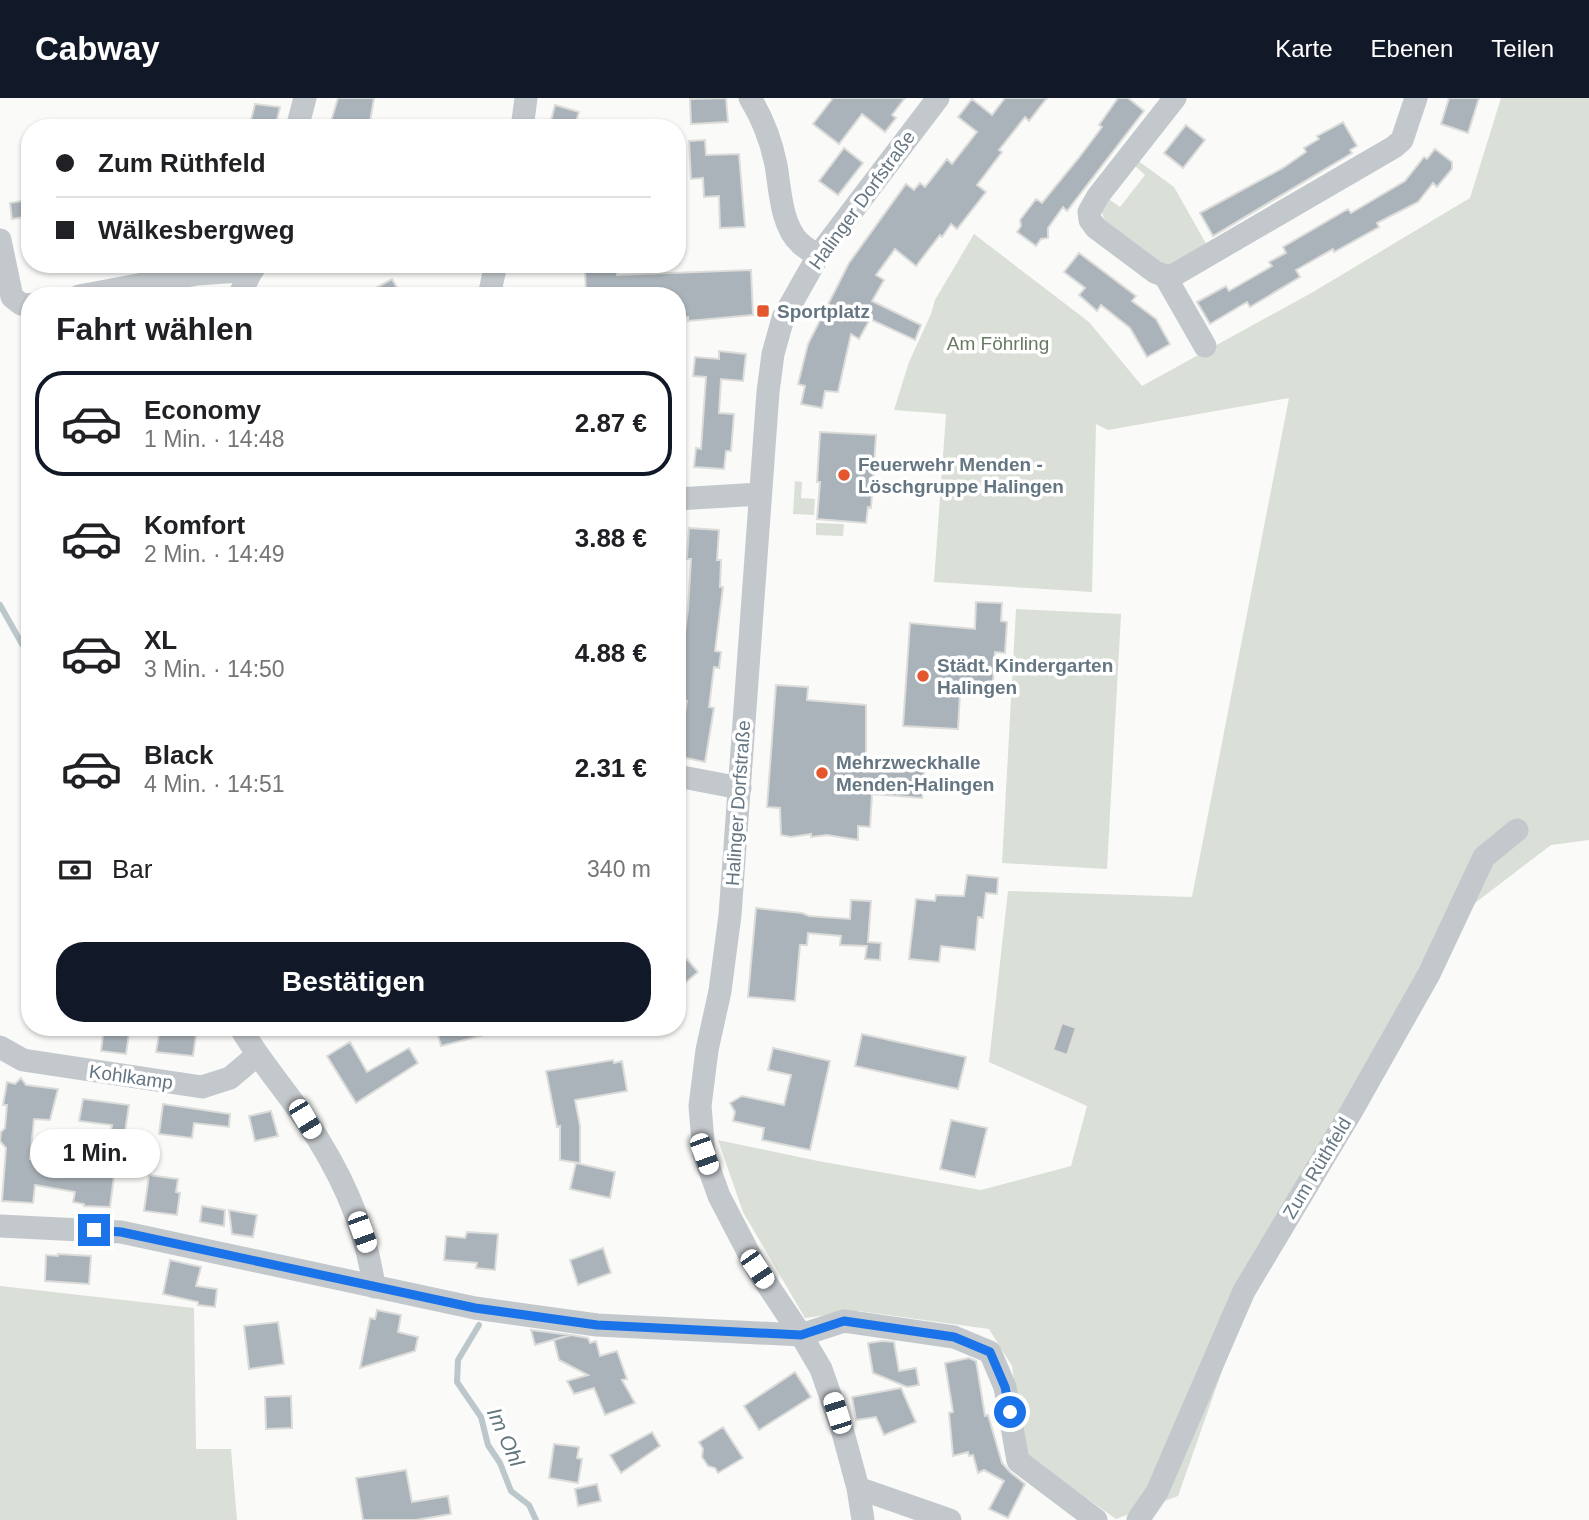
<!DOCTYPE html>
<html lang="de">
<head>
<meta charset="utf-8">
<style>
	body { margin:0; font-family:Helvetica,sans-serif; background:#f6f6f6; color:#202124; height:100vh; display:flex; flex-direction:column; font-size:26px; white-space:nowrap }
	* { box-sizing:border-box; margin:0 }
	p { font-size:23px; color:#757577 }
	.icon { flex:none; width:38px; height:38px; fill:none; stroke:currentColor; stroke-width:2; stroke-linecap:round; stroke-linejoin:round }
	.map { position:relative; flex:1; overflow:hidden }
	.drawer { position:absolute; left:21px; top:189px; width:665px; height:749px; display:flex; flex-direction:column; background:#fff; border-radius:28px; box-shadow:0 2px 5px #0004 }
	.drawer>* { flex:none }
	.top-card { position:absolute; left:21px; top:21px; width:665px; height:154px; border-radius:28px; box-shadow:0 2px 5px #0004; display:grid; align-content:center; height:154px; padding:0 35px; background:#fff }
	.end { position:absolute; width:32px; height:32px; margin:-16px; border:9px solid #1a73e8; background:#fff; box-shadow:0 0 0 4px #fff }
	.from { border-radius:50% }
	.bubble { position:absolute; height:49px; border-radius:24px; background:#fff; box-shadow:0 2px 5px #0004; font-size:23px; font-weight:800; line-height:49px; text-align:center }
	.car { position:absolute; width:21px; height:42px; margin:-21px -10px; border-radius:9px; box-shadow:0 0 5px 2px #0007; background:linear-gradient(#fff 24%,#345 0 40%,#fff 0 76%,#345 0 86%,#fff 0) }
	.top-card b { display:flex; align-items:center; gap:24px; height:66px; font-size:26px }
	.top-card b+b { border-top:2px solid #e0e0e0 }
	.top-card i { width:18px; height:18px; background:#202124 }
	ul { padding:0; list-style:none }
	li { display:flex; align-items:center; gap:21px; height:105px; margin:0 14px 10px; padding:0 21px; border:4px solid transparent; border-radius:28px }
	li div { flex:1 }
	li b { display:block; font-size:26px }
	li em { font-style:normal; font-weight:800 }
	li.on { border-color:#111827 }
	li>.icon { width:63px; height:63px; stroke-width:1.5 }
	h2 { padding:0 35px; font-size:32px; line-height:84px }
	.pay { display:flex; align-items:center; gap:18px; height:77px; padding:0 35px; font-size:26px }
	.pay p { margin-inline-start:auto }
	.action { display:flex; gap:14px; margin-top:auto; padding:14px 35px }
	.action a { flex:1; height:80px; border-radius:28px; background:#111827; color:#fff; font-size:28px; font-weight:800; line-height:80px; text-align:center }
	header { display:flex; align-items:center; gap:42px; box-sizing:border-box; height:98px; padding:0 35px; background:#111827; color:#fff }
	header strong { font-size:33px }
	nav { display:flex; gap:38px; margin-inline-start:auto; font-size:24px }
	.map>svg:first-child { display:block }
	.green { fill:#dadfd7 }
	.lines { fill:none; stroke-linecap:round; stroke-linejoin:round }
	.stream { stroke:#bbc7cb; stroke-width:6 }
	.building { fill:#aab3b9; stroke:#dcdcda; stroke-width:2 }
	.minor { stroke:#c3c8cc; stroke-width:23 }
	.route { stroke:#1a73e8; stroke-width:9 }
	.poi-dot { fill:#e4572e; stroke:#fff; stroke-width:2.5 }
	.labels { text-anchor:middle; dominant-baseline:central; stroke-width:7; stroke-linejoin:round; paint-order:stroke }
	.street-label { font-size:19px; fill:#657683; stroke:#fff }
	.poi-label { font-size:19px; font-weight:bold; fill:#657683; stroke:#fff; text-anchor:start }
	.park-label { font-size:19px; fill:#687a64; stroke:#fff }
	.water-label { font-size:21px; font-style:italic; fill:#60757c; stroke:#fff }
</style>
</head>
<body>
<header>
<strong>Cabway</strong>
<nav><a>Karte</a><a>Ebenen</a><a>Teilen</a></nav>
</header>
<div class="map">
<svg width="1589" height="1422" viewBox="0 0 1589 1422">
	<rect width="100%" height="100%" fill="#fafaf8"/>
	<!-- green -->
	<path class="green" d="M1501,0H1589V742L1551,747L1475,805L1271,1134L1178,1398L1116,1421L1024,1356L1012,1268L989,1231L859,1213L805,1220L743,1114L718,1042L818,1063L981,1092L1071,1068L1087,1008L989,964L1008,793L1192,799L1289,300L1108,332L1096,326L1092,494L934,484L946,316L894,312L909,264L931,216L935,202L974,136L1089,224L1142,288L1313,194L1470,100Z
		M1137,62L1174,89L1208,149L1175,167H1160L1104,122L1102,114L1107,100L1120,109L1145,77L1133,66Z
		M795,383L802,384L801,400L815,401L814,417L793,416Z
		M816,425L844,426L843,438L816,437Z
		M1016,511L1121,516L1107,771L1002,765Z
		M0,1188L194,1210L196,1351H231L237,1422H0Z"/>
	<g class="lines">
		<!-- stream -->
		<path class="stream" d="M0,507L22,546
			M479,1227L458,1262L457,1284L481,1319L488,1347L500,1365L511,1393L529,1407L536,1422"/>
	</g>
	<!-- building -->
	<path class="building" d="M338,0H374L369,30H329Z
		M726,0L728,24L691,26L690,1Z
		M833,0H905L892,17L896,20L885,34L862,16L839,46L813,26Z
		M1005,0H1047L1029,23L1025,19L999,52L1002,54L977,87L986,94L957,131L951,126L942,139L940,137L916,168L895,151L876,177L884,182L872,203L921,227L915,242L870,221L859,241L851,236L838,294L825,293L822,310L801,306L805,288L798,286L808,246L849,165L906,86L914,92L920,85L925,89L947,61L952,66L977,34L958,19L972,1L992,17Z
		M1118,0H1128L1144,13L1067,113L1063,109L1048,130V140L1041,141L1036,148L1017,134L1021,128L1020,122L1036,101L1042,105L1078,61L1102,29L1099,27Z
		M1449,0H1479L1468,35L1441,26Z
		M255,6L280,9L275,30H249Z
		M555,7L579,14L574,30H549Z
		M1343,24L1357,48L1350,52L1352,55L1213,138L1200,115L1283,70L1306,54L1304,50L1319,41L1317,38Z
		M1186,27L1205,42L1183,70L1164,55Z
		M705,42L706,57L739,56L745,129L720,130L719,98L704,99L703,80L691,81L689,43Z
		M844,50L863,65L838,97L819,83Z
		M1435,51L1452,64V71L1437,89L1433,85L1418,104L1377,125L1379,129L1334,154L1333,151L1296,172L1300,179L1250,209L1247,204L1210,226L1197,204L1226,188L1229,193L1272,168L1269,164L1286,155L1283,149L1348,111L1351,115L1405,83L1424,59L1427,61Z
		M27,102L30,118L12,121L10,105Z
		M1079,155L1136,198L1132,203L1156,221L1170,246L1147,259L1130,230L1101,207L1097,213L1079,197L1085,190L1064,174Z
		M617,169V177L751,172L753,217L688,223V219L677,220V198H586L585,171Z
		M392,181L402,198H361Z
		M719,253L746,256L743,283L721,281L719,315L734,316L731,353H726L724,371L694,369L696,350L701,351L706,279L693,278L695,259L719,261Z
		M820,334L876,337L871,410L868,409L866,425L817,421L820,384H817Z
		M689,430L719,432L717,462H721L720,489H723L715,553L721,554L719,570L714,569L709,609L714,610L705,664L677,658L687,603L677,602V596L688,511L691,461H687Z
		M976,504L1002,505L1001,523L1007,524L1005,555L995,554L992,598L960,596L958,631L903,628L910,525L975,531Z
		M776,587L808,589L807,602L866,607V659L925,664L922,700L872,696L870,729L858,728V742L827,737L811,739V736L791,739L781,737L780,710L767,709Z
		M967,777L998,780L997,796L986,795L983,820L978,819L975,852L941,848L939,864L909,861L916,801L935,803L936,797L964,798Z
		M851,802L871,803L868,844L881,845L880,862L865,861L867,848L840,847L841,838L808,835L807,847H800L795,903L748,899L756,810L802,815L809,818L850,821Z
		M687,861L698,874L677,892V869Z
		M1062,925L1076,930L1067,957L1053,952Z
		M104,929H130L126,956L101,953Z
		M160,929L197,931L193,958L156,954Z
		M436,929H496V934L441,948Z
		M862,936L966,959L958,991L855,968Z
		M350,944L367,974L409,950L418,965L356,1005L327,958Z
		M773,950L830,963L810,1052L762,1042L764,1030L733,1023L735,1014L730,1005L742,998L784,1007L791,977L768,972Z
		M613,962L614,965L622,963L627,993L575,1002L580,1028V1065L560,1062V1028L557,1029L546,973Z
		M21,980L26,987L58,991L50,1022L34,1021L30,1061L79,1069L114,1078L110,1109L84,1108V1106L73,1104L75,1094L35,1087L33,1105L2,1103L6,1050L0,1043L1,1034L5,1030L7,1007H3L7,984L15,986Z
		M83,1001L129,1007L124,1041L110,1039L112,1027L79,1023Z
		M163,1006L230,1016L229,1029L194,1025L192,1040L159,1036Z
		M271,1013L278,1038L255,1043L249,1018Z
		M951,1022L987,1030L975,1079L940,1071Z
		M576,1065L615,1074L610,1100L570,1091Z
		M149,1077L178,1081L176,1094L180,1095L177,1117L144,1113Z
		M202,1108L225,1112L224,1128L200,1124Z
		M229,1112L257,1117L253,1139L232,1136Z
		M467,1134L498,1136L495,1172L476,1170L477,1165L444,1162L446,1138L465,1140Z
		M603,1150L611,1175L578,1187L570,1162Z
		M58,1156L91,1158L89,1186L45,1183L46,1157L58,1158Z
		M170,1162L201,1169L196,1188L217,1191L215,1209L198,1207V1204L163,1196Z
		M377,1212L401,1217L398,1234L418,1239L415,1253L360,1270L370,1220L375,1221Z
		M278,1224L284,1266L249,1271L244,1228Z
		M531,1232L570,1237L535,1247Z
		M571,1237L588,1240L590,1245L596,1243L600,1258L617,1253L627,1281L622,1282L635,1305L605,1317L594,1290L574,1296L567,1283L588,1277L559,1262L554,1242Z
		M883,1243L894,1244L899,1273L916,1270L919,1287L907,1289L873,1275L868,1245Z
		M969,1260L976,1263L985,1318L988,1317L1002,1365L1010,1374L1025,1386L1008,1420L989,1411L1004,1383L984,1372L978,1375L973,1357L969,1358L968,1354L953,1358L949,1315L953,1314L945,1265Z
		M795,1274L811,1299L759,1332L744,1308Z
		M901,1290L916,1324L884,1337L876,1319L856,1322L852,1299Z
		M291,1298L292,1330L266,1331L265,1299Z
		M723,1329L743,1360L718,1375L715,1370L708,1368L702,1359L703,1351L699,1344Z
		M652,1334L660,1348L621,1375L610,1357Z
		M554,1346L579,1349L577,1360L582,1361L578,1385L549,1380Z
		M406,1372L412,1404L448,1398L451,1416L416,1422H363L356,1380Z
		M597,1386L601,1403L578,1408L575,1391Z"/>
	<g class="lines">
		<!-- minor -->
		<path class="minor" d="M750,0C763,21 771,42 776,67C780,90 781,128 800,145C805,150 812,154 818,158
			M1175,0L1098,98L1089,114L1090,122L1096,130L1155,174L1165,178L1174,177L1394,49L1402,42L1416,0
			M297,30L305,0
			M522,30L526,0
			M0,142L12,199L21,206L30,207
			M1165,178L1205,248
			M79,198L197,176L253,172
			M239,198L255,166
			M489,198L496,166
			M677,401L760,396
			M677,678L740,690
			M240,929C259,962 284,990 305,1021C340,1072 366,1128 374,1189
			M0,949L23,962L202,989L230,980L256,958
			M0,1128L121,1134L475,1210L597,1227L801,1237L844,1223L954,1239L990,1254L1005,1289L1018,1363L1096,1422
			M858,1390L950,1422
			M863,1422L858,1390L842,1331L821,1271L801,1237L757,1171L719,1098L704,1056L700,1008L707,952L720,893L730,817L768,294L773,256L783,220L818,158L938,0
			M1138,1422L1157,1394L1244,1193L1351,1014L1429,876L1484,759L1517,732"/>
	</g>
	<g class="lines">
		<!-- route -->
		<path class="route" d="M94,1132L121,1134L475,1210L597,1227L801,1237L844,1223L954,1239L990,1254L1005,1289L1010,1314"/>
	</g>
	<!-- markers -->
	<g class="poi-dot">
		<rect x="756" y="206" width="14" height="14" rx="3.5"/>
		<circle cx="844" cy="377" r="7"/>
		<circle cx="923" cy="578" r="7"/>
		<circle cx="822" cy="675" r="7"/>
	</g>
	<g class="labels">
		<!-- street labels -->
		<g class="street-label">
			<text transform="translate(862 102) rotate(-54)">Halinger Dorfstraße</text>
			<text transform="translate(738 705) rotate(-86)">Halinger Dorfstraße</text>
			<text transform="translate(131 979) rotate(8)">Kohlkamp</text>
			<text transform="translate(1317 1070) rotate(-59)">Zum Rüthfeld</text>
		</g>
		<!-- poi labels -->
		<g class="poi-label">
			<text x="777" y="213">Sportplatz</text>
			<text x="858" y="366">Feuerwehr Menden -<tspan x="858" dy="22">Löschgruppe Halingen</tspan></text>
			<text x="937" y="567">Städt. Kindergarten<tspan x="937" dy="22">Halingen</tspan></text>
			<text x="836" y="664">Mehrzweckhalle<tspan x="836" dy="22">Menden-Halingen</tspan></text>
		</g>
		<!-- park labels -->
		<g class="park-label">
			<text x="998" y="245">Am Föhrling</text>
		</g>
		<!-- water labels -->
		<g class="water-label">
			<text transform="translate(506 1339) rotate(66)">Im Ohl</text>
		</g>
	</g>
</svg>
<i class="end from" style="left:1010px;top:1314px"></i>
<i class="end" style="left:94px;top:1132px"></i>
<div class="bubble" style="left:30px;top:1031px;width:130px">1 Min.</div>
<i class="car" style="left:305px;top:1021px;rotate:149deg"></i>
<i class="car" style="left:704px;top:1056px;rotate:160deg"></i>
<i class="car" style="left:362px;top:1134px;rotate:160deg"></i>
<i class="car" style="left:757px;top:1171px;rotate:146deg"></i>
<i class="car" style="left:837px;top:1315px;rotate:342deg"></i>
<div class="top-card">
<b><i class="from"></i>Zum Rüthfeld</b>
<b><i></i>Wälkesbergweg</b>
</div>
<section class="drawer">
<h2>Fahrt wählen</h2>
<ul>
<li class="on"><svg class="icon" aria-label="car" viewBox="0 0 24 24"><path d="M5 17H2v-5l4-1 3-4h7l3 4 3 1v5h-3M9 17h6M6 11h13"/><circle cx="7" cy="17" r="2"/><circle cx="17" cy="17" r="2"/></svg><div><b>Economy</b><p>1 Min. · 14:48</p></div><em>2.87 €</em></li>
<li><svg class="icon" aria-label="car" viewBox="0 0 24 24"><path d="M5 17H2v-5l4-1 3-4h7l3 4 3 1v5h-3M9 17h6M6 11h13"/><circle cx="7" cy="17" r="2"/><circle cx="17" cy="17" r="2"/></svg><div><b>Komfort</b><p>2 Min. · 14:49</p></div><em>3.88 €</em></li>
<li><svg class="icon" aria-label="car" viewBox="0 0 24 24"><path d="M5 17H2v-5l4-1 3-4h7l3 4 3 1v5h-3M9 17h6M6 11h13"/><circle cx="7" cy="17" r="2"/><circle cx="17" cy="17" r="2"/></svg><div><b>XL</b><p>3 Min. · 14:50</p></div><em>4.88 €</em></li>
<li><svg class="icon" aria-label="car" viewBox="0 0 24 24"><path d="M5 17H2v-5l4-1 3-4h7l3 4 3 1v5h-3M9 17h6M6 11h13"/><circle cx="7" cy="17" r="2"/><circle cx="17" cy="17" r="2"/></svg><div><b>Black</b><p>4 Min. · 14:51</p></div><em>2.31 €</em></li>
</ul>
<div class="pay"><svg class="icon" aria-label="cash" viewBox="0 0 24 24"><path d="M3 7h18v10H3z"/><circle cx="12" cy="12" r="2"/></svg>Bar<p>340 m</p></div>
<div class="action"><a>Bestätigen</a></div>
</section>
</div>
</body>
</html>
